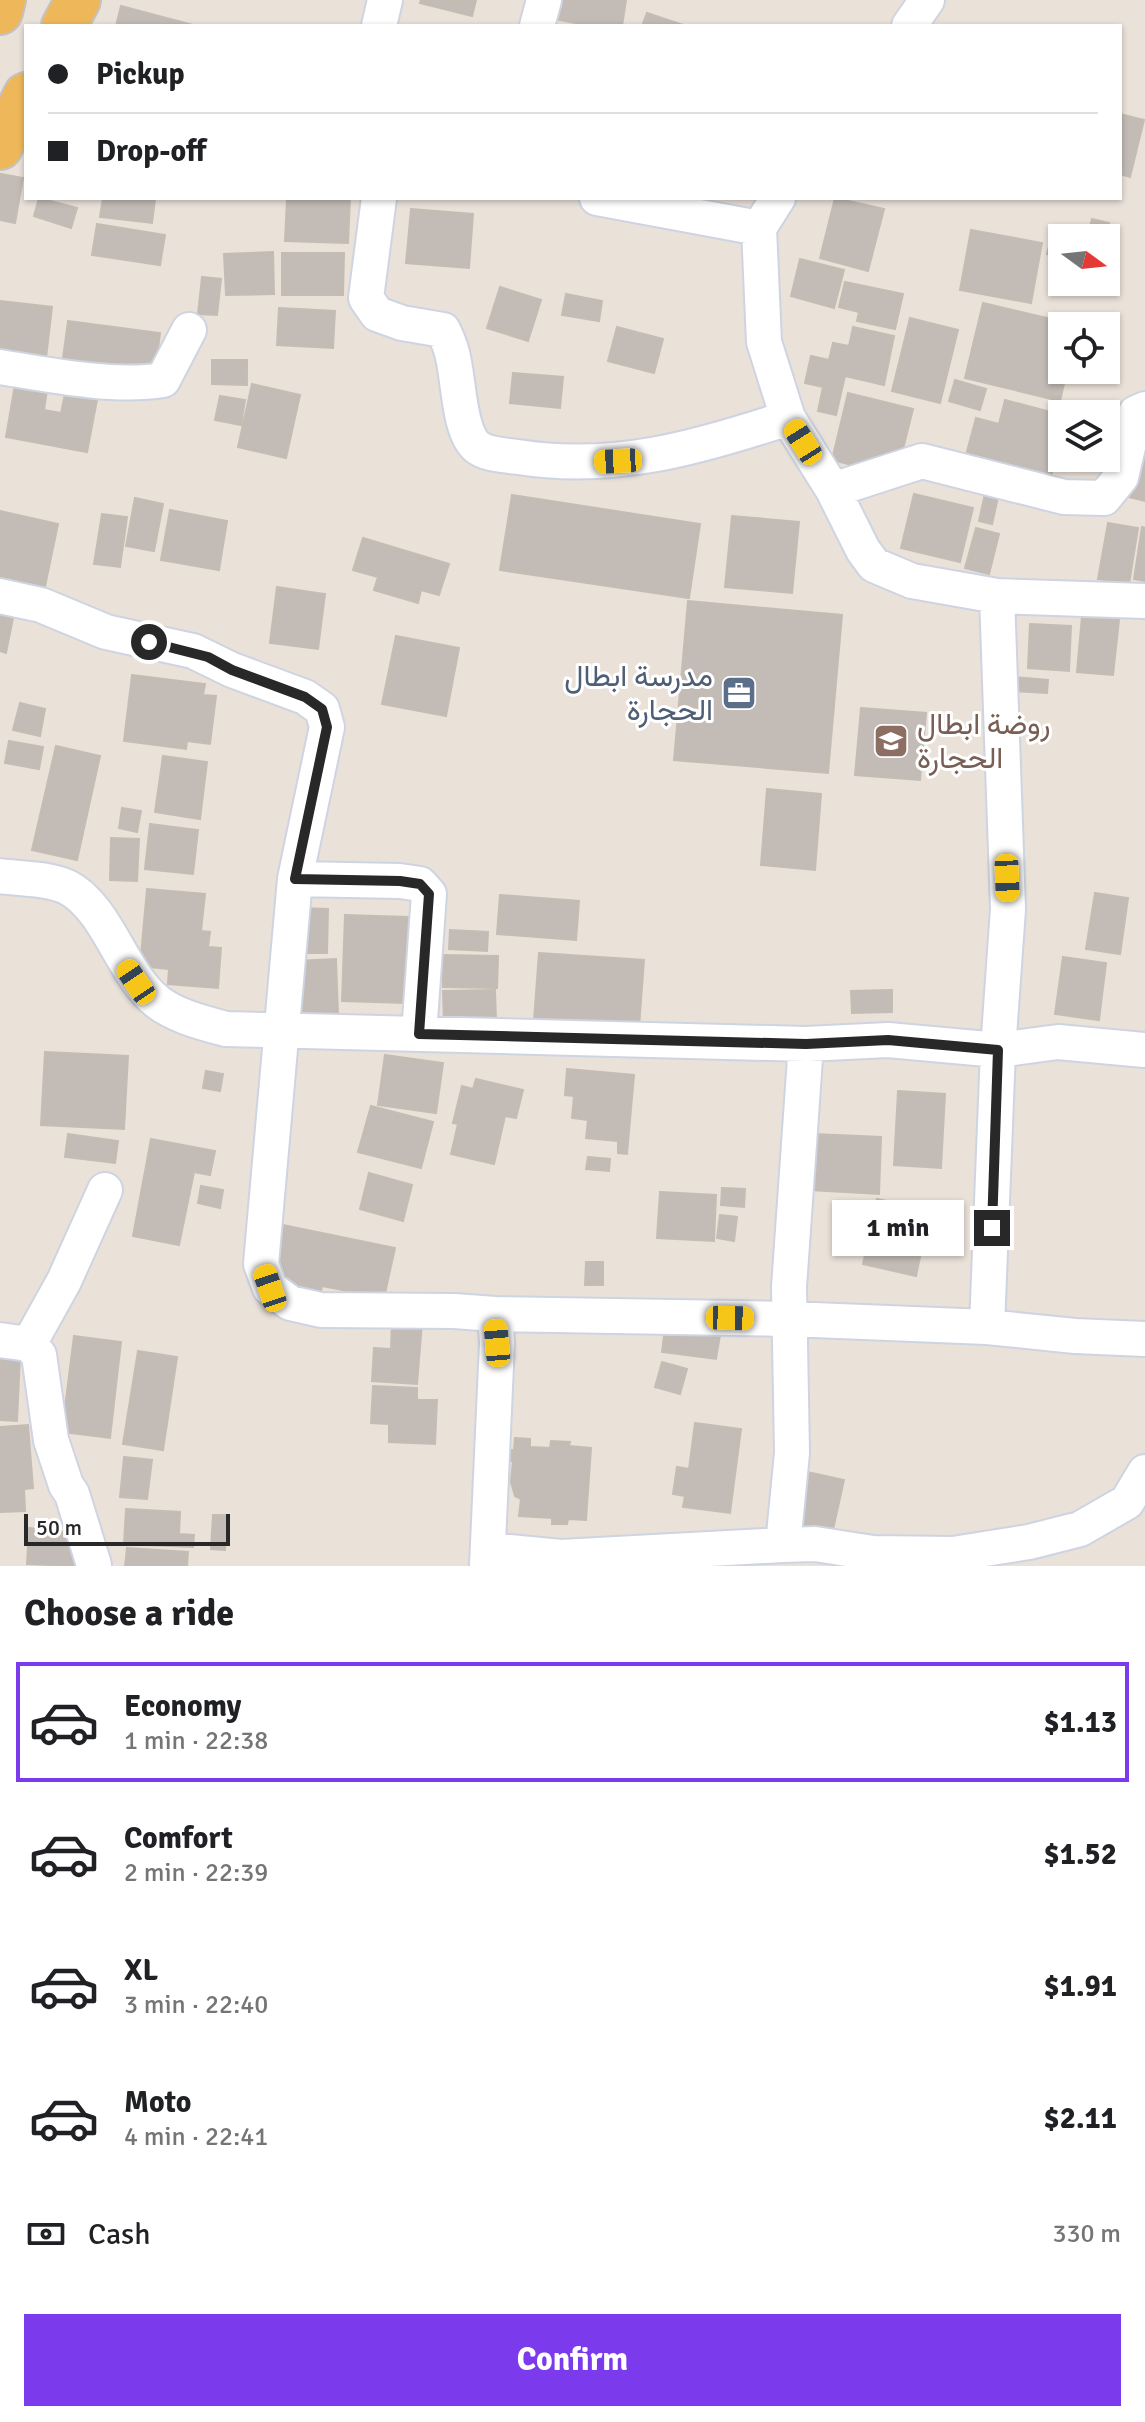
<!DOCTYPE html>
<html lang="en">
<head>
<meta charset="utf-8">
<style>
	body { margin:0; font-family:Signika,Vazirmatn,sans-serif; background:#f2f2f2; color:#202124; height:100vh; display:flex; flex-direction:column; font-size:30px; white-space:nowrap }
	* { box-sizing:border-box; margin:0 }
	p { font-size:26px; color:#757577 }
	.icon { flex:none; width:44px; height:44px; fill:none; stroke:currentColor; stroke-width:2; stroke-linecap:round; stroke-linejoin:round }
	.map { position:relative; height:1566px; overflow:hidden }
	.sheet { display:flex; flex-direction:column; background:#fff; flex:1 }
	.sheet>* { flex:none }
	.banner { position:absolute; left:24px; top:24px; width:1098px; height:176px; border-radius:0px; box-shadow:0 2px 6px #0004; display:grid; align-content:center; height:176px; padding:0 24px; background:#fff }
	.needle { width:52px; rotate:105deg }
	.tools { position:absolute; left:1048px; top:224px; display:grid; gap:16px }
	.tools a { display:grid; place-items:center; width:72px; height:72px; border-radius:0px; background:#fff; box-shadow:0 2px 6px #0004; font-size:40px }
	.scale { position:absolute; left:24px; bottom:20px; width:206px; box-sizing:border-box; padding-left:8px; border:4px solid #282828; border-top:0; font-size:22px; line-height:28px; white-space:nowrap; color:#282828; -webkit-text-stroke:6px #fff; paint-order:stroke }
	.end { position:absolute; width:36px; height:36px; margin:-18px; border:10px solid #282828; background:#fff; box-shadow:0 0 0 4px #fff }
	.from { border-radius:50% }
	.bubble { position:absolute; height:56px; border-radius:0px; background:#fff; box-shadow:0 2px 6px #0004; font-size:26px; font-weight:700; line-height:56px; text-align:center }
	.car { position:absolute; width:24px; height:48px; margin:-24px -12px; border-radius:10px; box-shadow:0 0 6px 2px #0007; background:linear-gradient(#f5c518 24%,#345 0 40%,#f5c518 0 76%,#345 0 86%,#f5c518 0) }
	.banner b { display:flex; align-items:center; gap:28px; height:76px; font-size:30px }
	.banner b+b { border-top:2px solid #e0e0e0 }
	.banner i { width:20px; height:20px; background:#202124 }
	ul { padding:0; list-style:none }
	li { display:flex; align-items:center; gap:24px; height:120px; margin:0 16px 12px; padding:0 8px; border:4px solid transparent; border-radius:0px }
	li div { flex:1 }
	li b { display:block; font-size:30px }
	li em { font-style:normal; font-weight:700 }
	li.selected { border-color:#7c3aed }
	li>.icon { width:72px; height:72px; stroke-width:1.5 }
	h2 { padding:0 24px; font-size:36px; line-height:96px }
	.pay { display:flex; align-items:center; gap:20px; height:88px; padding:0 24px; font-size:30px }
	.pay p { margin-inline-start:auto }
	.primary-button { display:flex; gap:16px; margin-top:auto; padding:16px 24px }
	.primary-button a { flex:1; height:92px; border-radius:0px; background:#7c3aed; color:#fff; font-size:32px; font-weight:700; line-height:92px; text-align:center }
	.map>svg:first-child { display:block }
	.building { fill:#c2bbb6; stroke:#c5bcb3; stroke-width:2 }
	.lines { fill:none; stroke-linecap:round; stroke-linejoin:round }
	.minor-casing { stroke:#ced4e1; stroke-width:38 }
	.major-casing { stroke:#c3c3c3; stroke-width:48 }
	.minor { stroke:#fff; stroke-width:34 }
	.major { stroke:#eeb85a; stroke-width:44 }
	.route { stroke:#282828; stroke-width:10 }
	.labels { text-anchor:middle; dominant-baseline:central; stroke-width:6; stroke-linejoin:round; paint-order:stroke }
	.service-label { font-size:30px; fill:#4e5e75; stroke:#fff; text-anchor:end }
	.education-label { font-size:30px; fill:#785e54; stroke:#fff; text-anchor:start }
</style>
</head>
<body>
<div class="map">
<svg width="1145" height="1566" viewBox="0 0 1145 1566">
	<rect width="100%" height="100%" fill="#eae1d9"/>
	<!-- building -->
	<path class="building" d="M421,0H476L472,16L420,3Z
		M557,0H626L622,26H592L554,19Z
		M121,6L193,25V26H116Z
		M647,13L686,26H642Z
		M1120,114L1144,120L1130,177L1120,174Z
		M1,174L23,178L15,223L0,220Z
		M39,198L77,208L71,228L34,216Z
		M103,198L155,199L152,223L100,217Z
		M287,198H350L348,243L285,241Z
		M835,198L884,209L868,271L820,258Z
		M411,209L473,214L469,268L406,263Z
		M1092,219L1109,223L1106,238H1087Z
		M97,224L165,235L160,265L92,255Z
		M971,230L1042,243L1031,303L960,290Z
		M1053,232L1074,238H1062V258L1047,254Z
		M273,252L274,294L226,295L224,254Z
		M282,253H344L343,295H282Z
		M800,259L844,270L834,308L791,296Z
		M202,277L221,279L217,315L198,314Z
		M845,282L903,294L895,329L857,321L859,312L839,307Z
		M500,287L541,300L528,341L487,328Z
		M566,294L602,301L599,321L562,315Z
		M0,301L52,307L46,358L0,353Z
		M983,303L1077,325L1062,326V370H1067L1060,401L965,378Z
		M279,308L335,311L333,348L277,345Z
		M910,318L958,330L940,403L892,391Z
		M68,321L160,333L155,371L115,375V365L63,358Z
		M617,327L663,339L654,373L608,361Z
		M853,327L894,336L884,385L845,376L836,415L818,411L823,387L805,383L811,356L829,360L833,343L849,346Z
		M212,360H247V385L212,384Z
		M513,373L563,377L560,408L510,403Z
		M955,380L986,389L980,410L949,401Z
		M252,384L300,395L286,458L238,447Z
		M15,385L47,390L44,410L61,413L65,394L97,400L87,452L6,437Z
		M848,393L913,409L900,461L881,456L877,471L832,460Z
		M220,396L245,400L241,425L215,420Z
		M1005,400L1062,415V433L1047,492L962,470L976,418L999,424Z
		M1140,452L1145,453V501L1129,497Z
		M986,489L999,493L992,524L979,521Z
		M914,494L973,508L960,562L901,548Z
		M512,495L700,524L689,598L500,570Z
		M135,498L163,504L154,551L126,546Z
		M170,510L227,521L219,570L161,560Z
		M0,511L58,524L43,596L0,587Z
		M102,514L127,517L120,567L94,564Z
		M732,516L799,522L792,593L725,587Z
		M1108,523L1138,528L1129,584L1098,579Z
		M1142,527L1145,528V581L1134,579Z
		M976,528L999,534L989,574L965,568Z
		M363,538L449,564L439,595L421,590L418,603L374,590L378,577L353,570Z
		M277,587L325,594L318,649L270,643Z
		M688,601L842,615L828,773L674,760Z
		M0,605L15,608L6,653L0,651Z
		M1082,616L1119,620L1113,675L1077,672Z
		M1030,624L1071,626L1069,671L1028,668Z
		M396,636L459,648L446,716L382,704Z
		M132,675L205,684L203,695L216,696L210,744L187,741L186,749L124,741Z
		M1013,677L1048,680L1047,693L1012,691Z
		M20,703L45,709L40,736L13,730Z
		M861,708L926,713L920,780L855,775Z
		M9,741L43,747L39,769L5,763Z
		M56,746L100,756L77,860L32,850Z
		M163,756L207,762L200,819L155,812Z
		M767,789L821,794L815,870L761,865Z
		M122,808L141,811L137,832L119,828Z
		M150,824L198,830L193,874L145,869Z
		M111,838L139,839L137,881L110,880Z
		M147,889L205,894L201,931L210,932L208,947L221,948L218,988L168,984L169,969L140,966Z
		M1095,893L1128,898L1120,954L1086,949Z
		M500,895L579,901L576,940L497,934Z
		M296,908L328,909L327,953H296Z
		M345,915L408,917L405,1003L342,1001Z
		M450,930L488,932L487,951L449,949Z
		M539,953L644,960L639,1027L534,1020Z
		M443,955L498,956L497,988L443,987Z
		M1063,957L1106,963L1099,1020L1055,1014Z
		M336,959L338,1014L296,1015L294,961Z
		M495,990L496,1021L444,1022L443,991Z
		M892,990V1012L852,1013L851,991Z
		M45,1052L128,1056L124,1129L41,1125Z
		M385,1055L443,1063L436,1113L378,1105Z
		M567,1069L634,1075L627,1154L618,1153V1141L586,1138L588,1120L572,1118L574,1096L565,1095Z
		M206,1071L223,1074L220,1091L203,1088Z
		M476,1079L523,1090L516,1118L505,1116L494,1164L451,1154L458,1124L453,1123L462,1086L473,1089Z
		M898,1091L945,1094L941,1168L894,1165Z
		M371,1106L433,1122L421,1168L358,1152Z
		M68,1134L118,1141L115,1163L65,1157Z
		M813,1134L881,1137L879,1194L810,1190Z
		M151,1139L215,1151L210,1175L194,1172L179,1245L133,1236Z
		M588,1157L610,1159L609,1171L586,1169Z
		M369,1173L412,1185L403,1221L360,1209Z
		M201,1186L223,1190L220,1208L198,1203Z
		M722,1188L745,1189L744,1207L721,1205Z
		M660,1192L716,1195L714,1241L657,1238Z
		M877,1199L930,1210L916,1276L863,1264Z
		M720,1215L737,1217L734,1241L717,1238Z
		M278,1224L395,1248L384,1298L322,1286L319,1301L265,1290Z
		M586,1262H603V1285H585Z
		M392,1321L422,1323L417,1384L372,1381L374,1348L391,1349Z
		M665,1328L720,1335L716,1359L662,1352Z
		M74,1336L121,1342L110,1438L62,1432Z
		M138,1351L177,1357L163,1450L123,1444Z
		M0,1355H20L17,1421L0,1420Z
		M662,1362L687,1369L680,1394L655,1387Z
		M373,1386L417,1388V1400H437L435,1444L389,1442V1424L371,1423Z
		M695,1423L741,1429L730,1513L683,1507L685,1496L673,1494L677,1467L689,1469Z
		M28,1425L33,1488L24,1489L25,1511L0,1512V1427Z
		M515,1438L530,1439V1447L550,1448L551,1441L570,1442L569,1446L591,1448L586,1520L568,1519L567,1524H552V1518L519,1516L521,1499L515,1496L511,1482L513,1461L499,1460L500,1450H514Z
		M124,1457L152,1460L147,1499L120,1497Z
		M798,1470L844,1480L830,1543L784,1533Z
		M126,1509L180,1512L179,1534L194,1535L193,1547L124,1544Z
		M213,1515H226L225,1550L211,1549Z
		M29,1528L77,1533L74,1566L27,1564Z
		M127,1548L188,1552L187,1566H125Z"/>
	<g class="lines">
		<!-- minor casing -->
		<g class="minor-casing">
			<path id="minor" d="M379,26L385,0
				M537,26L544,0
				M909,26L927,0
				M379,198L366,298L377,314L402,323L443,330C447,338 450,345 452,353C459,377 458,431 477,447C487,455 505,455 518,457C614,472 697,448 788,418
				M597,198L759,228L778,198
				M759,228L764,342L788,418L833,490L863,550L874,565L912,581L997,596L1145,601
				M0,367C49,375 114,388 163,380L189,330
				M833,490L922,461L1064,497L1104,498L1121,477L1136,413L1145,409
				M0,596L41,605L106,632L193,651L232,670L305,697L322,709L327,727L295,879L261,1264L270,1288L290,1303L321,1310L454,1311L495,1314L497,1343L487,1566
				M0,876C21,879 47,878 67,887C106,907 120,968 153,998C171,1015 203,1023 226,1029L806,1044L888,1040L998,1050L1058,1042L1145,1050
				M295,879L400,881L420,884L429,894L419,1034
				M495,1314L789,1319L987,1327L998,1050L1008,909L997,596
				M987,1327L1075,1336L1145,1339
				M0,1340L29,1344L39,1355L51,1440L66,1485L72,1494L94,1565
				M29,1344L64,1281L105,1190
				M783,1545L815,1544L873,1553L953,1554L1029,1542L1080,1529L1127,1502L1145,1472
				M488,1550L561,1557L783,1545L792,1453L789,1287L806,1044"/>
		</g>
		<!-- major casing -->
		<g class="major-casing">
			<path id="major" d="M0,12L3,0
				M64,26L78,0
				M0,147L26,95"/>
		</g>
		<!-- minor -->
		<use href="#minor" class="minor"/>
		<!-- major -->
		<use href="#major" class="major"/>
	</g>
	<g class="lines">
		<!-- route -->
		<path class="route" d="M149,642L208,657L232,670L305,697L322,709L327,727L295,879L400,881L420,884L429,894L419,1034L806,1044L888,1040L998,1050L992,1228"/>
	</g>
	<!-- icons -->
	<defs>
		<g id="office-square" transform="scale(1.8)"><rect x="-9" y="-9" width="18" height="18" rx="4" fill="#5c6f8a" stroke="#fff"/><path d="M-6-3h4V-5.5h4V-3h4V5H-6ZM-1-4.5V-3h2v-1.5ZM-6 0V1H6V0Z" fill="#fff"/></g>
		<g id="school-square" transform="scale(1.8)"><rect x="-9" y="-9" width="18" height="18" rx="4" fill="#8d6e63" stroke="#fff"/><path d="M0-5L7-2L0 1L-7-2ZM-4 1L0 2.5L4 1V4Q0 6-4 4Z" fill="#fff"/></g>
	</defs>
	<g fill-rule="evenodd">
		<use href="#office-square" x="739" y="693"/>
		<use href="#school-square" x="891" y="741"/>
	</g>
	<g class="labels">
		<!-- service labels -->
		<g class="service-label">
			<text x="713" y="676">مدرسة ابطال<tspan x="713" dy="34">الحجارة</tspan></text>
		</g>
		<!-- education labels -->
		<g class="education-label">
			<text x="917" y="724">روضة ابطال<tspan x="917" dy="34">الحجارة</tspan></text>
		</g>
	</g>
</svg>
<div class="tools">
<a><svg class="needle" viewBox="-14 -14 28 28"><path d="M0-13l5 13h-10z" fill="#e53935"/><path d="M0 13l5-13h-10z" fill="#757577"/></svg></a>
<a><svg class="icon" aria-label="locate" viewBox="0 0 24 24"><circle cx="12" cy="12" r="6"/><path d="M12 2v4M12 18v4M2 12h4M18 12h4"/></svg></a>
<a><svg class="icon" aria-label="layers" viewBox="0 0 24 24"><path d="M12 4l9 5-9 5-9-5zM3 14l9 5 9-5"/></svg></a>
</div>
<div class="scale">50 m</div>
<i class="end from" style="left:149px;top:642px"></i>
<i class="end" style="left:992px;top:1228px"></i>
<div class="bubble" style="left:832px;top:1200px;width:132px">1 min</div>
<i class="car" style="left:803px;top:442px;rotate:328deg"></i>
<i class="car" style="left:618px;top:461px;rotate:267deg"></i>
<i class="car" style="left:1007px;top:878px;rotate:178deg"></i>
<i class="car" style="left:136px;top:982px;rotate:326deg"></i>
<i class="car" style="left:270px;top:1288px;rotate:341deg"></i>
<i class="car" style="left:730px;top:1318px;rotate:91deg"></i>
<i class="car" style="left:497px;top:1343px;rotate:355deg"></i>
<div class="banner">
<b><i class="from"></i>Pickup</b>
<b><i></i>Drop-off</b>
</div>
</div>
<section class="sheet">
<h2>Choose a ride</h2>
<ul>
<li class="selected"><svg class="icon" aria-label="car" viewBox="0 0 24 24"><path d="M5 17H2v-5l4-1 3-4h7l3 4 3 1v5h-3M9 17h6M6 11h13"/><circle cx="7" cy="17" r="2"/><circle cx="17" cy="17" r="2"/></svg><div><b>Economy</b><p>1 min · 22:38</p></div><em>$1.13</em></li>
<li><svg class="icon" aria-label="car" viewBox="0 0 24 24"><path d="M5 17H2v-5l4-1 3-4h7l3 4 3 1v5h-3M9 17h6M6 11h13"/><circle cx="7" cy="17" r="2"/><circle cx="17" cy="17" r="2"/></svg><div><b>Comfort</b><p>2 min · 22:39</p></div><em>$1.52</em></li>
<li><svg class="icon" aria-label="car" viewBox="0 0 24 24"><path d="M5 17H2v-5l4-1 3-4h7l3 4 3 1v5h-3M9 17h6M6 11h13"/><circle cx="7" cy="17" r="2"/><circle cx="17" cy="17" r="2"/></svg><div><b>XL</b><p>3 min · 22:40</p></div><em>$1.91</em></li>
<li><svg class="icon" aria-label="car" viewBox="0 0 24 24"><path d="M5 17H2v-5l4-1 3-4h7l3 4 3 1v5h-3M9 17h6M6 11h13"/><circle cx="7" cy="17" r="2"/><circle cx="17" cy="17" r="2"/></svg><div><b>Moto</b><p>4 min · 22:41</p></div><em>$2.11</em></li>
</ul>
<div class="pay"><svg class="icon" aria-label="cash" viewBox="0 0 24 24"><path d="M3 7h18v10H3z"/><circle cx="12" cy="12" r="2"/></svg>Cash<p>330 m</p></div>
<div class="primary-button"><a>Confirm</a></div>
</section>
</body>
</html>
